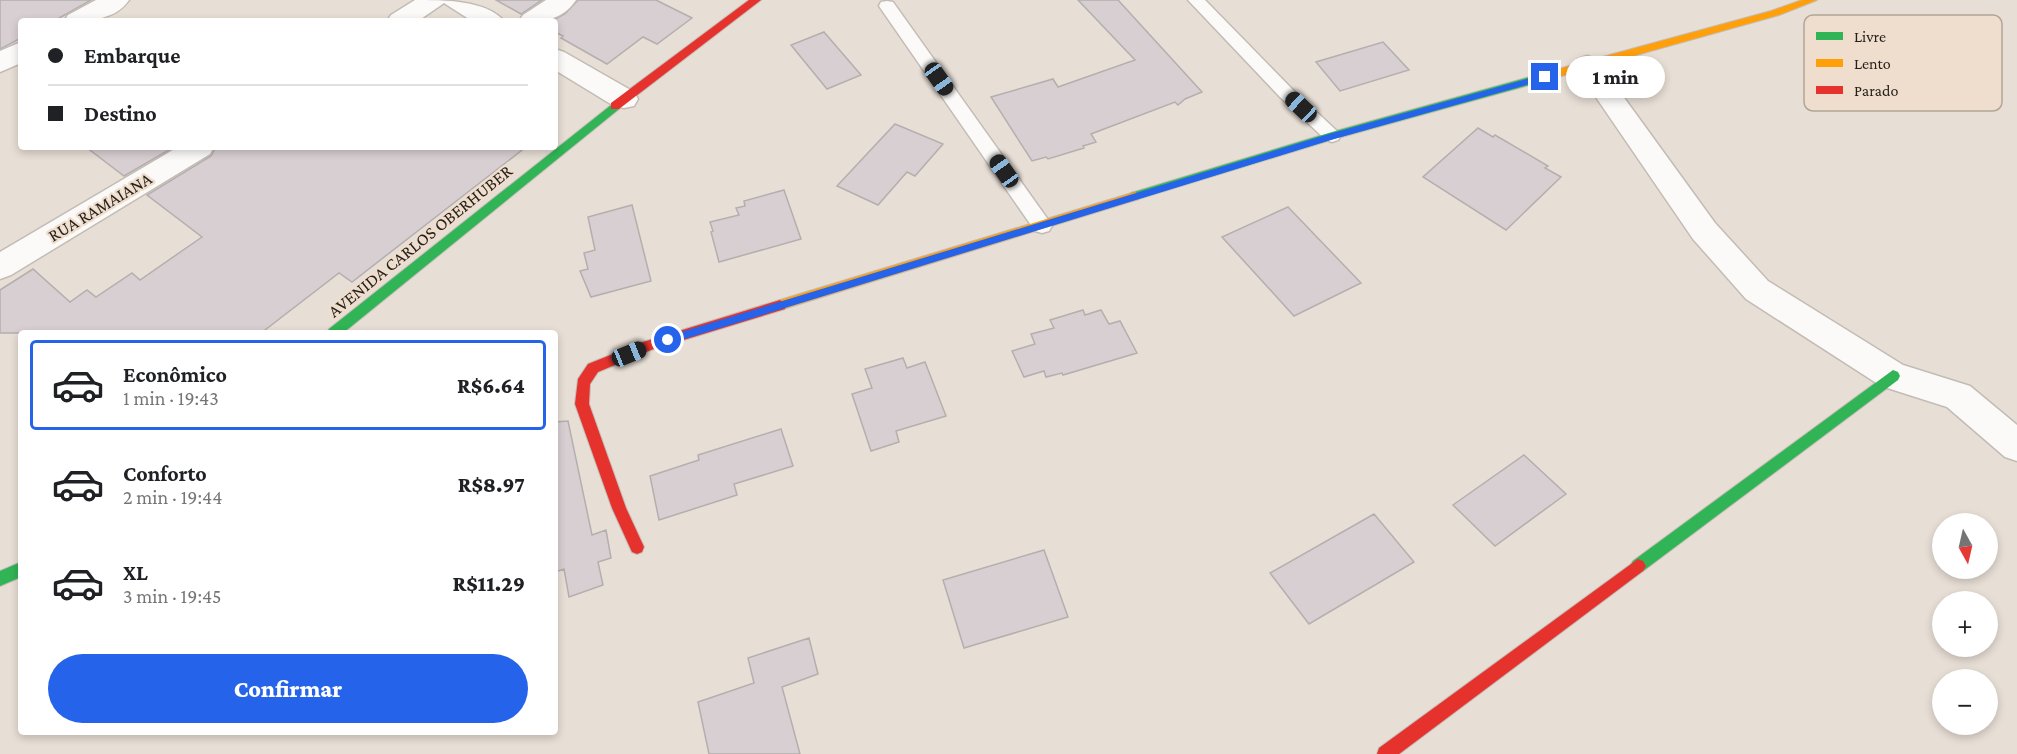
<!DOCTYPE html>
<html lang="pt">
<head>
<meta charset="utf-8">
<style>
	body { margin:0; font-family:"Crimson Pro",serif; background:#f6f6f6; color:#202124; height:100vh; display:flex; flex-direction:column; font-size:22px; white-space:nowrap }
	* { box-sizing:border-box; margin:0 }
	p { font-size:20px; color:#757577 }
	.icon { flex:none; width:33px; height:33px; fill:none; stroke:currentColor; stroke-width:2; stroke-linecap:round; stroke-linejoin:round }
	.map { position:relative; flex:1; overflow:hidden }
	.drawer { position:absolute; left:18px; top:330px; width:540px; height:405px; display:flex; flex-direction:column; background:#fff; border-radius:6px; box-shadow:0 3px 9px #0003 }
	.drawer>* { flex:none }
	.banner { position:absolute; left:18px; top:18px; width:540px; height:132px; border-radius:6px; box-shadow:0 3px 9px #0003; display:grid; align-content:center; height:132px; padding:0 30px; background:#fff }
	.needle { width:39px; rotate:172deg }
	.tools { position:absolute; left:1932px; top:513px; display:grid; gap:12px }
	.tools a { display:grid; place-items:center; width:66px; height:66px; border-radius:50%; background:#fff; box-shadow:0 3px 9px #0003; font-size:30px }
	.end { position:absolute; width:27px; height:27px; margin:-14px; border:8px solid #2563eb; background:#fff; box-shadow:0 0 0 3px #fff }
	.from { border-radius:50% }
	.bubble { position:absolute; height:42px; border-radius:21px; background:#fff; box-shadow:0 3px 9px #0003; font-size:20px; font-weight:800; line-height:42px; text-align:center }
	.car { position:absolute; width:18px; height:36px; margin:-18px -9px; border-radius:8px; box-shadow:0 0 4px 2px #0007; background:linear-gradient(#222 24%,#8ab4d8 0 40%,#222 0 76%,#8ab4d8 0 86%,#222 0) }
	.banner b { display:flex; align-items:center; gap:21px; height:57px; font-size:22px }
	.banner b+b { border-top:2px solid #e0e0e0 }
	.banner i { width:15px; height:15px; background:#202124 }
	ul { padding:10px 0 0; list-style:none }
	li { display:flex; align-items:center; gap:18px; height:90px; margin:0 12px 9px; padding:0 18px; border:3px solid transparent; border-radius:6px }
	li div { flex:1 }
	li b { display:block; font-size:22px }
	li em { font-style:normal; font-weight:800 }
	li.selected { border-color:#2563eb }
	li>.icon { width:54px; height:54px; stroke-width:1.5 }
	.primary-button { display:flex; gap:12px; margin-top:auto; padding:12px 30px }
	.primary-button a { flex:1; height:69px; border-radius:36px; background:#2563eb; color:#fff; font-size:24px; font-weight:800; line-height:69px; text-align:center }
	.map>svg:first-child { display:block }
	.building { fill:#d8cfd2; stroke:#b4afae; stroke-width:1.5 }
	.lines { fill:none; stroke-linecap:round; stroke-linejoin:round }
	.lane-casing { stroke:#c3bcb5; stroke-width:3 }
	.street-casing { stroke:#c3bcb5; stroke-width:3 }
	.fast-casing { stroke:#c3bcb5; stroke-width:2 }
	.slow-casing { stroke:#c3bcb5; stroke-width:2 }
	.jam-casing { stroke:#c3bcb5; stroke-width:2 }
	.lane { fill:#fbfaf9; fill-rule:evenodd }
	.street { fill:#fbfaf9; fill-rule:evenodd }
	.fast { fill:#30b455; fill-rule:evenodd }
	.slow { fill:#ff9f0a; fill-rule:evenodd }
	.jam { fill:#e5322d; fill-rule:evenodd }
	.route { fill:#2563eb }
	.labels { text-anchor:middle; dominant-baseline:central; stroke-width:4.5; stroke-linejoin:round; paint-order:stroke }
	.street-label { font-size:18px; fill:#251f19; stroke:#efdecd }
	.key { fill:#efdecd; stroke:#b2a597; stroke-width:1.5 }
	.key-label { font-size:16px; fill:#251f19 }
</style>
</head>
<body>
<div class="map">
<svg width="2017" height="754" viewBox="0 0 2017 754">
	<rect width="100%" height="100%" fill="#e7ded5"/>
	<!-- building -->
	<path class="building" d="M0,0H91L54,21H21V38L0,49Z
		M496,0H542L521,14Z
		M578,0H656L692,18L657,44L643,37L607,64L561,38L563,36L555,32V21H551L565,14Z
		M1078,0H1118L1202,92L1185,99L1178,105L1175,102L1091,134L1096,142L1083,146L1084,148L1048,159L1046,157L1032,161L991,97L1053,79L1058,87L1135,60Z
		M824,32L861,75L827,89L791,45Z
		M1383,42L1409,70L1340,91L1316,62Z
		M895,124L943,144L915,176L907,172L878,205L837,186Z
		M1478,128L1493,137L1495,135L1548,166L1545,168L1561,177L1506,230L1423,177Z
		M86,147H174L124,176Z
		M216,147H526L352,282L339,273L261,333H0V290L33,269L70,302L87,290L96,297L132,273L140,280L202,237L147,195L211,156Z
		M784,190L801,239L719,262L711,232L713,231L710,222L739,215L736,208L745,206L744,201Z
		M632,205L651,281L591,297L580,271L588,269L584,253L595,250L588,217Z
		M1288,207L1361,283L1294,316L1222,237Z
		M1083,310L1085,315L1101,310L1109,324L1120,321L1137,353L1063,375L1062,373L1046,377L1044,371L1024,377L1012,351L1035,344L1031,334L1054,328L1050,320Z
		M903,358L907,368L925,362L946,416L896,431L899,442L871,451L852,394L872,388L865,369Z
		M568,421L592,535L606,530L611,558L598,562L603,585L569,597L564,569L555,572V422Z
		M781,429L793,466L734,484L737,495L659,520L650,476L699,460L698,455Z
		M1524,455L1566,494L1495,546L1453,505Z
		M1374,514L1414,562L1309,624L1270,573Z
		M1044,550L1068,617L964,648L943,580Z
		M809,638L818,674L782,687L800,754H709L698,702L754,683L748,658Z"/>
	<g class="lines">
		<!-- lane casing -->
		<g class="lane-casing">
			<path id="lane" d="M1188,0H1205L1292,89L1338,132L1341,136L1338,140L1332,142L1326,140L1280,97Z
				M887,1L893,2L1049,221L1052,226L1049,231L1042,233L1035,231L879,6L881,2Z"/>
		</g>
		<!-- street casing -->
		<g class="street-casing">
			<path id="street" d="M96,0H129C115,21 87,21 64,21L68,15Z
				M415,0C444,0 486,0 504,21H472L444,3L418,21H387L391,15Z
				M546,0H576C561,22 542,21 519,21L523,15Z
				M21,42V63L0,72V51Z
				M555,49L564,52L634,92L638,99L634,106L624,108L614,106L555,70Z
				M1587,56L1596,59L1715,223L1768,281L1903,365L1970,386L2017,425V461L2005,457L1947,407L1881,386L1746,299L1693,239L1578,71L1574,65L1578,59Z
				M178,147H214L210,154L11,275L0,279V252Z"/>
		</g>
		<!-- fast casing -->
		<g class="fast-casing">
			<path id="fast" d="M1533,76L1537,77V83L1334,139L1135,200L1129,196L1131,193L1332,132Z
				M615,102L619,103V109L343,333H327L329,329Z
				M1893,370L1898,372L1900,376L1898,380L1643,571L1638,573L1633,571L1630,566L1633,561Z
				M21,562V577L0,586V571Z"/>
		</g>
		<!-- slow casing -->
		<g class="slow-casing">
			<path id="slow" d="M1802,0H1817L1779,15L1533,84L1527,80L1529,77L1771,11Z
				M1135,192L1141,196L1139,199L780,310L774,305L780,300Z"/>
		</g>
		<!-- jam casing -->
		<g class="jam-casing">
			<path id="jam" d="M749,0H761L619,109H611V103Z
				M780,300L786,305L785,309L651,350L598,372L590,384L589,404L626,508L644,547L642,552L637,554L632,552L612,508L575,404L578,379L588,364L643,342Z
				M1638,559L1643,561L1646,566L1643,571L1399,754H1377L1379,748Z"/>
		</g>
		<!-- lane -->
		<use href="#lane" class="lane"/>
		<!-- street -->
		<use href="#street" class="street"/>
		<!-- fast -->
		<use href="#fast" class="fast"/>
		<!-- slow -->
		<use href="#slow" class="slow"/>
		<!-- jam -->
		<use href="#jam" class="jam"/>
	</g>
	<!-- route -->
	<path class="route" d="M1545,74L1549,77L1547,79L1334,139L668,344L664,340L668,336L1329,134Z"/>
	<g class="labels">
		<!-- street labels -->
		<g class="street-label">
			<text transform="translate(100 207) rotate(-31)">RUA RAMAIANA</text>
			<text transform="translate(420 241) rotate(-39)">AVENIDA CARLOS OBERHUBER</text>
		</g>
	</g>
	<!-- legend -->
	<rect x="1804" y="15" width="198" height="96" rx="9" class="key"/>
	<rect x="1816" y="32" width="27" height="8" fill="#30b455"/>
	<rect x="1816" y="59" width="27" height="8" fill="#ff9f0a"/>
	<rect x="1816" y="86" width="27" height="8" fill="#e5322d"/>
	<g class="key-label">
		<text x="1854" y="42">Livre</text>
		<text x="1854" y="69">Lento</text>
		<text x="1854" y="96">Parado</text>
	</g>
</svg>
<div class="tools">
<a><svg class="needle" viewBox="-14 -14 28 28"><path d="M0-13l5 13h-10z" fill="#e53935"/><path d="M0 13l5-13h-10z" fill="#757577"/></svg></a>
<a>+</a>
<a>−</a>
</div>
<i class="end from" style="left:668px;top:340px"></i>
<i class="end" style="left:1545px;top:77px"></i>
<div class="bubble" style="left:1566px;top:56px;width:99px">1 min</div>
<i class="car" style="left:939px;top:79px;rotate:145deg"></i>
<i class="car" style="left:1301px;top:107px;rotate:313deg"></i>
<i class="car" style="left:1004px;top:171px;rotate:325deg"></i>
<i class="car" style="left:629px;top:354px;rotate:68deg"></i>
<div class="banner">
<b><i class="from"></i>Embarque</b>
<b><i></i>Destino</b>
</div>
<section class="drawer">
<ul>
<li class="selected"><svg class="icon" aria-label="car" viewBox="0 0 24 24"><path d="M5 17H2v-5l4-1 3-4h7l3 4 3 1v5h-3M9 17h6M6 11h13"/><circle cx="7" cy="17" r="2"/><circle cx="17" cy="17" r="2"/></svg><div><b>Econômico</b><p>1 min · 19:43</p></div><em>R$6.64</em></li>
<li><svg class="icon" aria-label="car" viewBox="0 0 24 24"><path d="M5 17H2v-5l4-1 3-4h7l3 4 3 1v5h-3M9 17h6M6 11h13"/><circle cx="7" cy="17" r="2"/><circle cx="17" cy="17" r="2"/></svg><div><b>Conforto</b><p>2 min · 19:44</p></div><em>R$8.97</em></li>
<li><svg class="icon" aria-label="car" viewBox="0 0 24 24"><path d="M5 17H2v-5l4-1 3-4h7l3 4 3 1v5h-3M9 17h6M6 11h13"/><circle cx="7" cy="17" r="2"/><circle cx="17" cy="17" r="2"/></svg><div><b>XL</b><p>3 min · 19:45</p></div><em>R$11.29</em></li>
</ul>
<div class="primary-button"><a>Confirmar</a></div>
</section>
</div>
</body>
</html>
